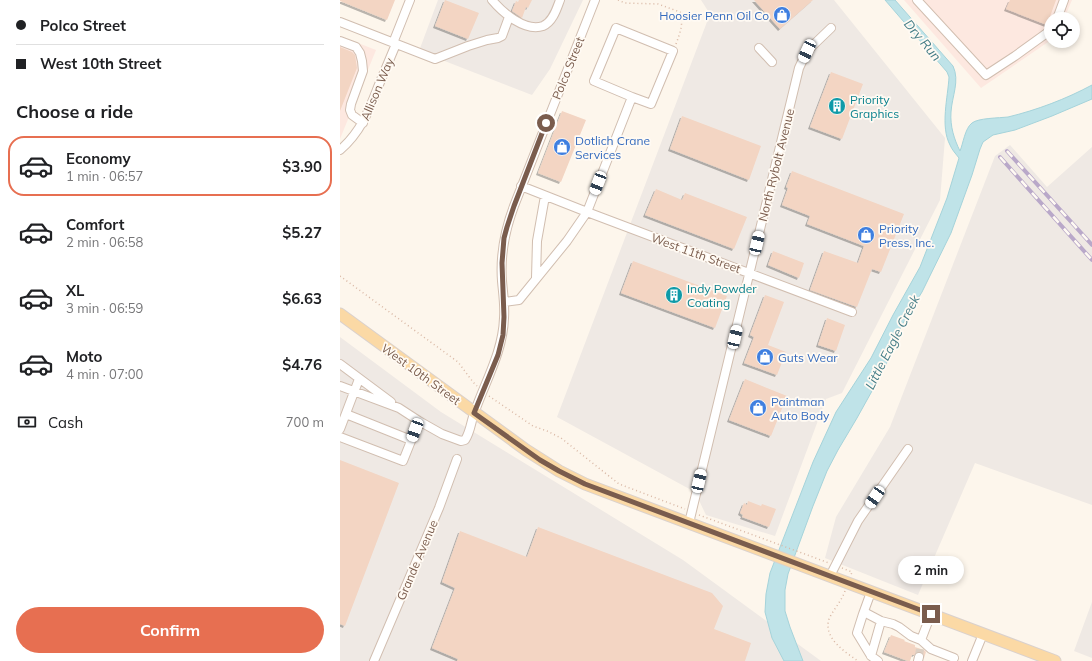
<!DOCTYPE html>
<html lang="en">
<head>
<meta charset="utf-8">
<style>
	body { margin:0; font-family:Mulish,sans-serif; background:#f6f6f6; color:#202124; height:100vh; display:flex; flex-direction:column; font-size:15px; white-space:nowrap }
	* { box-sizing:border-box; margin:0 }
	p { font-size:13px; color:#757577 }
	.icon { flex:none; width:22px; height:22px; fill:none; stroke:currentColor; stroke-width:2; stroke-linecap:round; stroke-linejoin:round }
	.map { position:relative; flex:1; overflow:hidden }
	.details { display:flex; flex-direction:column; background:#fff; width:340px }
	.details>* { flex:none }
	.hud { display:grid; align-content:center; height:88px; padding:0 16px; background:#fff }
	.controls { position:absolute; left:704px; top:12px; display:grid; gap:8px }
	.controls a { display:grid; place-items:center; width:36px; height:36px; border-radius:50%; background:#fff; box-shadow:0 2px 6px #0003; font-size:20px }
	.end { position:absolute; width:18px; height:18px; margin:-9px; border:5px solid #7a5c4d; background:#fff; box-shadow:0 0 0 2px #fff }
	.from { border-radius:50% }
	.bubble { position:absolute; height:28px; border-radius:14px; background:#fff; box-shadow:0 2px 6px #0003; font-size:13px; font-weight:700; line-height:28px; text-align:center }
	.car { position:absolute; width:12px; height:24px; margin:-12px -6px; border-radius:5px; box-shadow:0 0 3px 1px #0007; background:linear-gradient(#fff 24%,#345 0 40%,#fff 0 76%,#345 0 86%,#fff 0) }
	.hud b { display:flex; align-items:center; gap:14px; height:38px; font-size:15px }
	.hud b+b { border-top:1px solid #e0e0e0 }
	.hud i { width:10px; height:10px; background:#202124 }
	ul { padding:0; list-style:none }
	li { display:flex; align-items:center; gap:12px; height:60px; margin:0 8px 6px; padding:0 8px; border:2px solid transparent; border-radius:16px }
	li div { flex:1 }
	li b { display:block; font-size:15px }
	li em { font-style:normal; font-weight:700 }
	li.current { border-color:#e76f51 }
	li>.icon { width:36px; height:36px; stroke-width:1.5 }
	h2 { padding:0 16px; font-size:18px; line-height:48px }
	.pay { display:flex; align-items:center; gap:10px; height:44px; padding:0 16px; font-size:15px }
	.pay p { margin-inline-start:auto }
	.primary-button { display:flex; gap:8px; margin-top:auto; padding:8px 16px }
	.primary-button a { flex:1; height:46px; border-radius:24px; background:#e76f51; color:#fff; font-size:16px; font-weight:700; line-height:46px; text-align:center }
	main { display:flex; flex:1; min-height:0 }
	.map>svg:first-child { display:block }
	.commercial { fill:#fde8e0 }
	.industrial { fill:#efe9e4 }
	.water { fill:#bfe3e8; stroke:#a5d3da }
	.building { fill:#f3d5c3; filter:url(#shadow) }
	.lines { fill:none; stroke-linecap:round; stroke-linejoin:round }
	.minor-tunnel { stroke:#dcd0c4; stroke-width:8; stroke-dasharray:8 4; stroke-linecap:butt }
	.minor-casing { stroke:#d1beb0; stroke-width:10 }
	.major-casing { stroke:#dad1cd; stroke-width:13 }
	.path { stroke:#d9b8a5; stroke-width:1.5; stroke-dasharray:1 3; stroke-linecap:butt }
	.minor { stroke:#fff; stroke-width:8 }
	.major { stroke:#fbd9a5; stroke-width:11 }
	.rail-casing { stroke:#b9a8c9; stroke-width:4 }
	.rail { stroke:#fffaf3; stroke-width:2.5; stroke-dasharray:8; stroke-linecap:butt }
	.route { stroke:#7a5c4d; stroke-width:5 }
	.labels { text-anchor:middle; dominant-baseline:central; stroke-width:3.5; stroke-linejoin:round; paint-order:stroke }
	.shop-label { font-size:12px; fill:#366cbe; stroke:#fffaf3; text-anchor:start }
	.street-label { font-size:12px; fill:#7a5c4d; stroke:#fffaf3 }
	.culture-label { font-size:12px; fill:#0d838f; stroke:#fffaf3; text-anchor:start }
	.water-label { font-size:13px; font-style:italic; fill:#437c86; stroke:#fffaf3 }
</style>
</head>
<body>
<main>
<section class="details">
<div class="hud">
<b><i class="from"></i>Polco Street</b>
<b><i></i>West 10th Street</b>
</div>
<h2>Choose a ride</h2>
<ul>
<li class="current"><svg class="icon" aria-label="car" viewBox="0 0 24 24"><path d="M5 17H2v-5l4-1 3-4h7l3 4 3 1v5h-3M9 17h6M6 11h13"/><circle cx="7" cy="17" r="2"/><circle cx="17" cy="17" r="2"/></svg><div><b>Economy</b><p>1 min · 06:57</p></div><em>$3.90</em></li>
<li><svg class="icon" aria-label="car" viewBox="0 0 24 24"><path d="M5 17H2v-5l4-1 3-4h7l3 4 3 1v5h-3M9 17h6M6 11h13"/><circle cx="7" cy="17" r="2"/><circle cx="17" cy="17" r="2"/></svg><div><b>Comfort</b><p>2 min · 06:58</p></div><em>$5.27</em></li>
<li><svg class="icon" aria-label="car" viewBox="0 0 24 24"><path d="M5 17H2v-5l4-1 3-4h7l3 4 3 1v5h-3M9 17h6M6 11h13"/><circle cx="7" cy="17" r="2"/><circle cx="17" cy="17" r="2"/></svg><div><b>XL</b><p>3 min · 06:59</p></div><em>$6.63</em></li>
<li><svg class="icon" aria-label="car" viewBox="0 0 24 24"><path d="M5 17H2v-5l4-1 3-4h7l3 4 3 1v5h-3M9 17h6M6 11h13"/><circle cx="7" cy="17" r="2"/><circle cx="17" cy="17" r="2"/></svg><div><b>Moto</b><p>4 min · 07:00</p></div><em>$4.76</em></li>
</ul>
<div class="pay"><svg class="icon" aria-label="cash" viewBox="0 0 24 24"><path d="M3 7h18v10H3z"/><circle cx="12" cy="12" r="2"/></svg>Cash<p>700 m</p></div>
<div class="primary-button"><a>Confirm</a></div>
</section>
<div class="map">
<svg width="752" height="661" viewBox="0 0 752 661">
	<defs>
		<filter id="shadow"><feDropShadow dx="-2" dy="2" stdDeviation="0" flood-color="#0004"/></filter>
	</defs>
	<rect width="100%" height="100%" fill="#fdf6ec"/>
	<!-- commercial -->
	<path class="commercial" d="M564,0H732L724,19H711V40L641,88Z
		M0,36L36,50L0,139Z"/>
	<!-- industrial -->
	<path class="industrial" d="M98,0H243L210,69L192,95L79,51Z
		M361,0H494L605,138L600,200L502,393L486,399L435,536L366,515L355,492L217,417L370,14Z
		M670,145L707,187L752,147V505L635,463L578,595L485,558L496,517L550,427L655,156Z
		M0,337L101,412L343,560L481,661H0Z
		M752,602V658L734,651Z"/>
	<!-- water -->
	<path class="water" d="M545,0H555L613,66C620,81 612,96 611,112C610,126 614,139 620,151C623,144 625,128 632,123C638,118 659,118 668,117C697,110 726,99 752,85V99L712,116L675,130L653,135L643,142L640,149L632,175L611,233L582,292L566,318L557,334L546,365L537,382L517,418L498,450L487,471L473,506L448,574L445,590V611L450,627L463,661H444L432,638L425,612L426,594L430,573L473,462L496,412L531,358L553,315L580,267L607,198L619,158C616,154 612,150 610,145C600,126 608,97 609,77L607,72Z"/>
	<!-- building -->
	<path class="building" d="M0,0H55L47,20L0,1Z
		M105,0L139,13L128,39L95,26Z
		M179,0H192L188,8L186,7L182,18L172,11L176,1L178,2Z
		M414,0H473L440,29Z
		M670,0H716L707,25L666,9Z
		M0,47L12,52L15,55L17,68L0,111Z
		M491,72L523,84L502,139L470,127Z
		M222,111L246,120L221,182L198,173Z
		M342,116L421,146L409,180L330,149Z
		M452,171L564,214L541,272L532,269L517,307L470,290L484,251L518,263L524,246L467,224L470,216L442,205L448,188L446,187Z
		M316,189L342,200L345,193L407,217L394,249L305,215Z
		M433,251L464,263L459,278L428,265Z
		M293,261L387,296L375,328L281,293Z
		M425,295L444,302L428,345L446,352L437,375L404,363L414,337L410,335Z
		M487,318L505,325L496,351L478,345Z
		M405,379L447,396L431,436L389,420Z
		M0,460L59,483L5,626L0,624Z
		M408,501L421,506L422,504L436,509L429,527L402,517L403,515L400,513L404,503L407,505Z
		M198,527L372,593L383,606L374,629L411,643L405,661H117L118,659L92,648L115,588L102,582L120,531L187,557Z
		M551,635L565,640L564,641L575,645V647L584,650L586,652L584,658L583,653L578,652L574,655H572L570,661H568L544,652Z"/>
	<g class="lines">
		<!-- minor-tunnel -->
		<path class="minor-tunnel" d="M579,657L580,648"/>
		<!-- minor casing -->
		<g class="minor-casing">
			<path id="minor" d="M152,0C163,13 185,32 203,26C213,22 217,8 220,0
				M577,0L646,75L675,56L711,30
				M717,19L724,0
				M0,22L95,59L128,46L147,40L158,38L162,36L169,17
				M0,41L16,47L20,53L22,61L23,71L11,104L10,110L12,115L23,123
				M53,43L70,0
				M419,48L432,62
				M292,97L311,104L333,51L276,28L254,81L292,97L247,212L512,312
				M0,150C20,133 29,111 38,87C44,73 50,58 56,44
				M196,278L197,241L205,196
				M164,302L179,300L227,241L247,212L181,186
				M0,364L51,402
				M0,386L59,408L79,421L102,434L121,441L125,440C131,431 131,420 135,411C146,380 163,351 164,318C165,305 163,293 162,281C160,255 165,230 174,206L255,0
				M6,414L71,440
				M0,429L19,379
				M0,437L63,461L79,421
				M349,523L459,68L467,51L491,28
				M490,576L518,521L568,449
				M531,592L523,614L517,633L531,656L538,661
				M524,612L541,621L553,624L559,627L571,636L581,640L591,614
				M581,640L591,649L614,658
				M531,656L541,621
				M34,661L99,508L117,459
				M578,661L579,657
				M632,661L643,634"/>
		</g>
		<!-- major casing -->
		<g class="major-casing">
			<path id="major" d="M0,314L186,450L219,471L245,484L715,661"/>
		</g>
		<!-- path -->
		<path class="path" d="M278,0L285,3L318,4L340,12C344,23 340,33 336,44
			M0,276L118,362L133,382L137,386
			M149,396L193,426L207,431L221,438L279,484L345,509
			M359,515L489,563
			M502,568L512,572L511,575
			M505,591C501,602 493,610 489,619C483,638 505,652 518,661"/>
		<!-- minor -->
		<use href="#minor" class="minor"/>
		<!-- major -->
		<use href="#major" class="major"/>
		<!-- rail casing -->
		<g class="rail-casing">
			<path id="rail" d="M667,151L752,245
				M660,157L752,260"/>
		</g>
		<!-- rail -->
		<use href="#rail" class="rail"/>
	</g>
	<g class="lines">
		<!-- route -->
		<path class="route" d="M206,123L174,206L167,227L164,238L162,263L164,317L163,335L158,355L134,413L200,460L219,471L245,484L591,614"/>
	</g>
	<!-- icons -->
	<defs>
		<g id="shop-disc" transform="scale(0.9)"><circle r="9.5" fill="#3f7fe0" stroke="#fffaf3"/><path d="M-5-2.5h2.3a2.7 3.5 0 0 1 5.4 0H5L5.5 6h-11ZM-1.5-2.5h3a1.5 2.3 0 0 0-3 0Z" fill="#fff"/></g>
		<g id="building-disc" transform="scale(0.9)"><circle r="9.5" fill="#0f9aa8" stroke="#fffaf3"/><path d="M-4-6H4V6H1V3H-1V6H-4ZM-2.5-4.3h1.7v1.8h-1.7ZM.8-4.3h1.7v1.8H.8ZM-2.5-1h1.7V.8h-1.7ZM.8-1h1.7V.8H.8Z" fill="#fff"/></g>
	</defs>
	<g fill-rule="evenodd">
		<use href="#shop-disc" x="442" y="15"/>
		<use href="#building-disc" x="497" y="106"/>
		<use href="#shop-disc" x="222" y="147"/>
		<use href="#shop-disc" x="526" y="235"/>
		<use href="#building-disc" x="334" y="295"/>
		<use href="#shop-disc" x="425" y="357"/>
		<use href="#shop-disc" x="418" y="408"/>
	</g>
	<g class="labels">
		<!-- shop labels -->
		<g class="shop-label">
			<text x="429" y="15" text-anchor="end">Hoosier Penn Oil Co</text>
			<text x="235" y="140">Dotlich Crane<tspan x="235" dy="14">Services</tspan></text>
			<text x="539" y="228">Priority<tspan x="539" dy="14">Press, Inc.</tspan></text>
			<text x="438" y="357">Guts Wear</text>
			<text x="431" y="401">Paintman<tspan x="431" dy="14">Auto Body</tspan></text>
		</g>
		<!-- street labels -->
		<g class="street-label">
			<text transform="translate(228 68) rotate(-68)">Polco Street</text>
			<text transform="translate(37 89) rotate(-67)">Allison Way</text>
			<text transform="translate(436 165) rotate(-76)">North Rybolt Avenue</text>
			<text transform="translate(356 253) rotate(20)">West 11th Street</text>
			<text transform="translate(81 374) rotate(36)">West 10th Street</text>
			<text transform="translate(77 560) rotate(-67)">Grande Avenue</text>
		</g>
		<!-- culture labels -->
		<g class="culture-label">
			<text x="510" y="99">Priority<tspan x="510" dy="14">Graphics</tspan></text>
			<text x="347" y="288">Indy Powder<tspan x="347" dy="14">Coating</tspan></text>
		</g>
		<!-- water labels -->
		<g class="water-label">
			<text transform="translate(583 40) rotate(50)">Dry Run</text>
			<text transform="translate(552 342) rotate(-63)">Little Eagle Creek</text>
		</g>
	</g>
</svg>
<div class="controls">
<a><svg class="icon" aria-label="locate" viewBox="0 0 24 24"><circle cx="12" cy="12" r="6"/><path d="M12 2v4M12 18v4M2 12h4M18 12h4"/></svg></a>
</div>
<i class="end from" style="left:206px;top:123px"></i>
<i class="end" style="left:591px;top:614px"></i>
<div class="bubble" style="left:558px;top:556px;width:66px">2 min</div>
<i class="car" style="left:467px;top:51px;rotate:205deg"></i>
<i class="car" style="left:258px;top:183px;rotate:201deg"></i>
<i class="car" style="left:417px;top:243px;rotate:13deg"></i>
<i class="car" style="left:395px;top:337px;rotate:13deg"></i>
<i class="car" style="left:75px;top:430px;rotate:200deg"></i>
<i class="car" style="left:359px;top:481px;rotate:13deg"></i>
<i class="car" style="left:535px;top:497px;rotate:214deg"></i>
</div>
</main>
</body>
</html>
